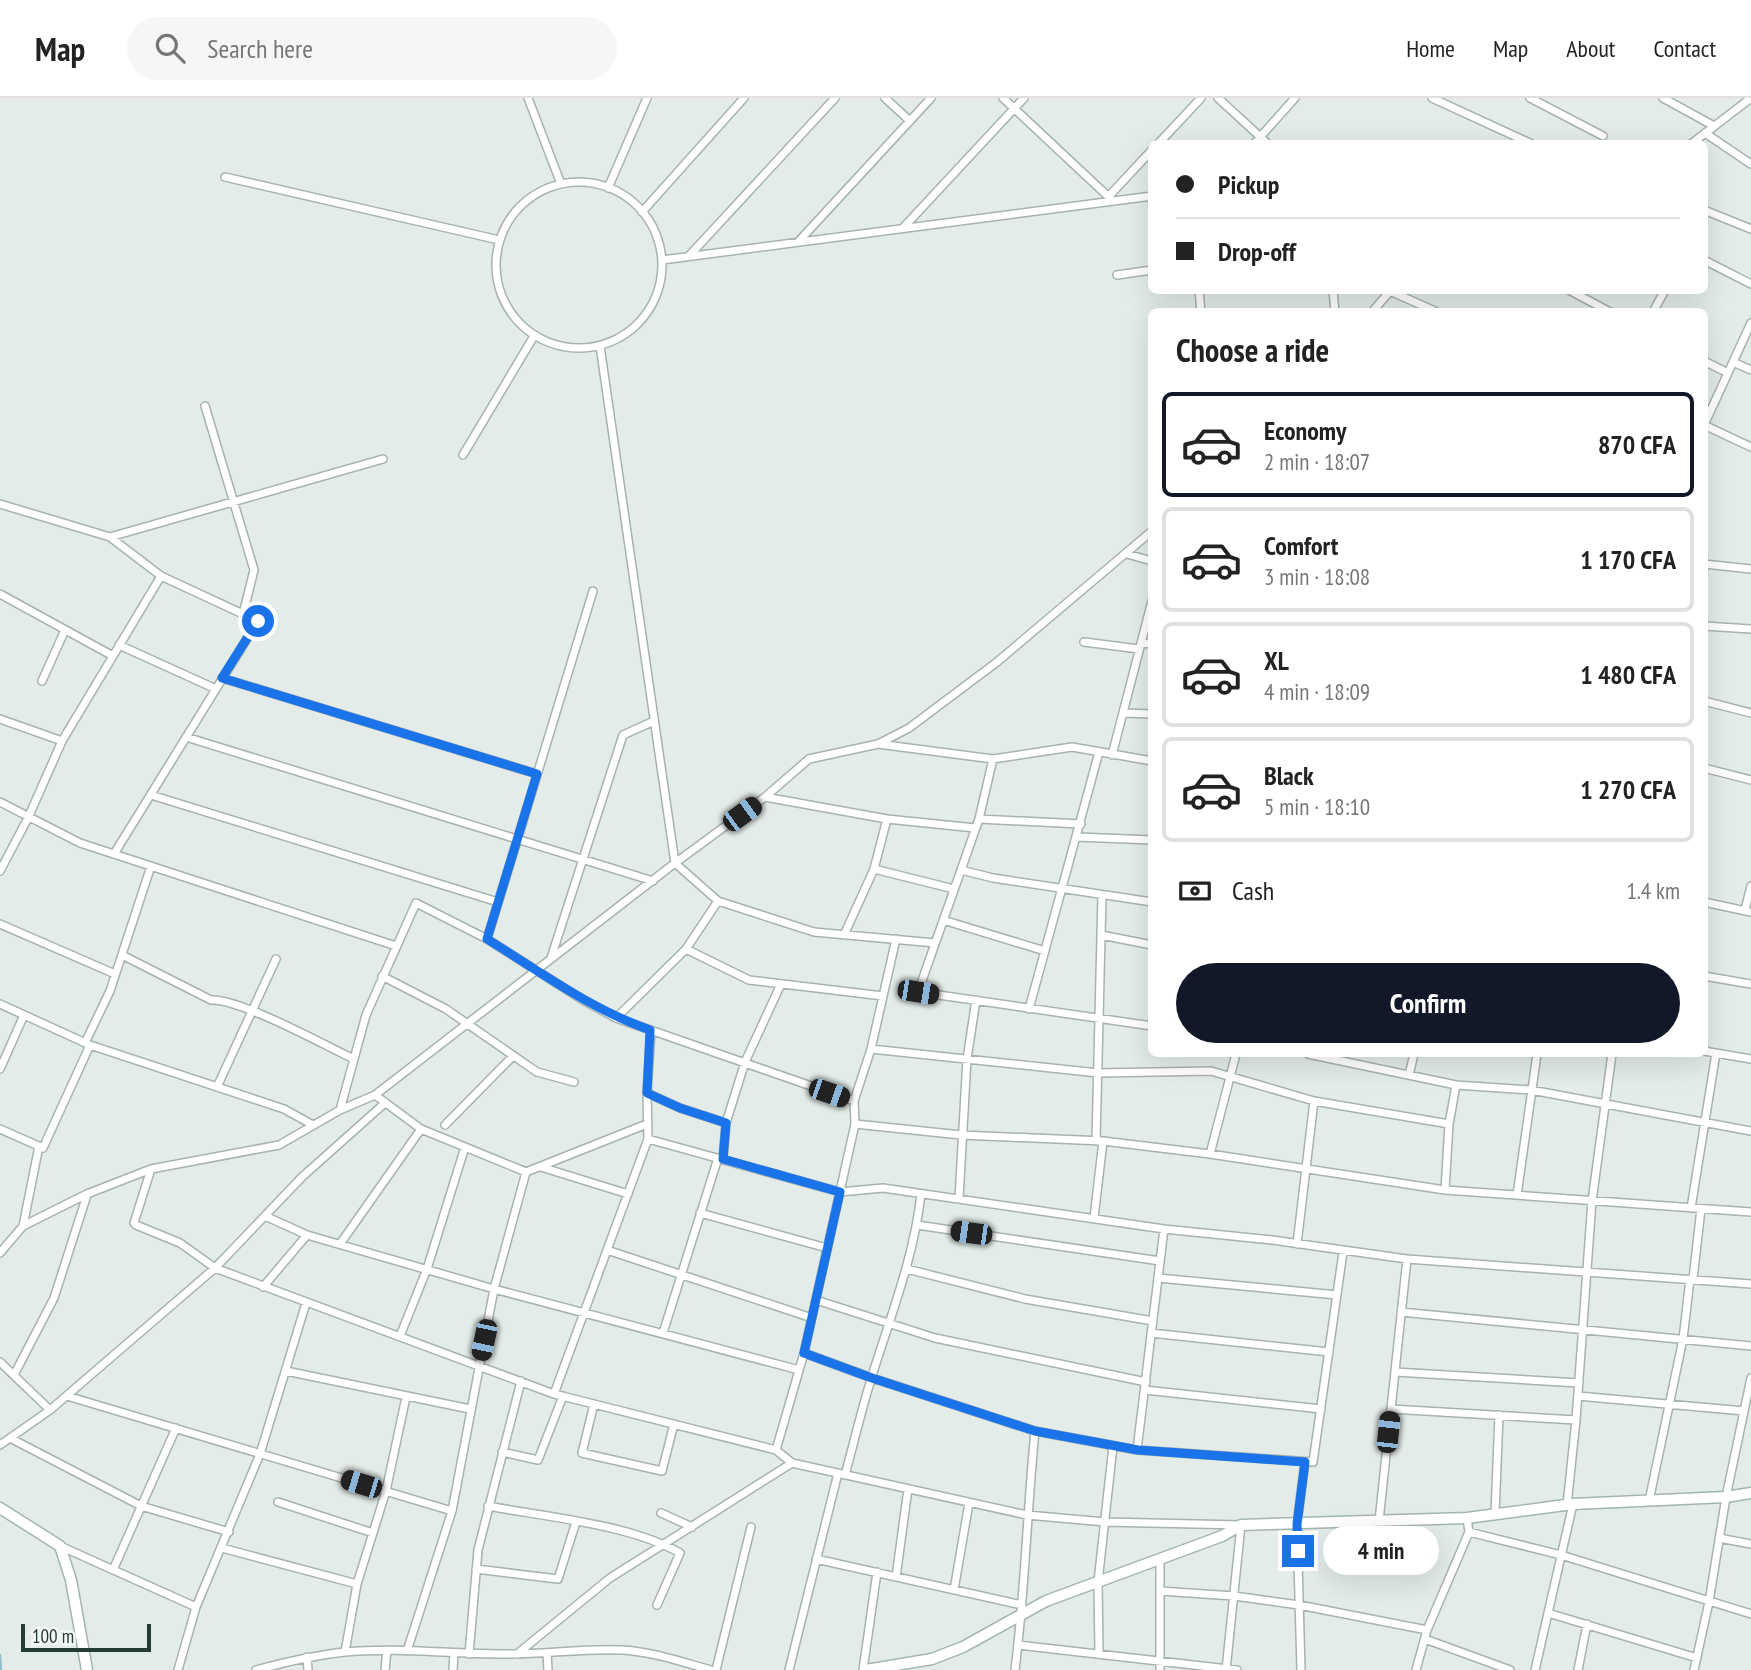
<!DOCTYPE html>
<html lang="en">
<head>
<meta charset="utf-8">
<style>
	body { margin:0; font-family:"PT Sans Narrow",sans-serif; background:#f6f6f6; color:#222; height:100vh; display:flex; flex-direction:column; font-size:26px; white-space:nowrap }
	* { box-sizing:border-box; margin:0 }
	p { font-size:23px; color:#767676 }
	.icon { flex:none; width:38px; height:38px; fill:none; stroke:currentColor; stroke-width:2; stroke-linecap:round; stroke-linejoin:round }
	.map { position:relative; flex:1; overflow:hidden }
	.side { position:absolute; left:1148px; top:210px; width:560px; height:749px; display:flex; flex-direction:column; background:#fff; border-radius:10px; box-shadow:0 7px 28px #0002 }
	.side>* { flex:none }
	.banner { position:absolute; left:1148px; top:42px; width:560px; height:154px; border-radius:10px; box-shadow:0 7px 28px #0002; display:grid; align-content:center; height:154px; padding:0 28px; background:#fff }
	.scale { position:absolute; left:21px; bottom:18px; width:130px; box-sizing:border-box; padding-left:7px; border:4px solid #243b36; border-top:0; font-size:19px; line-height:24px; white-space:nowrap; color:#243b36; -webkit-text-stroke:5px #f3f8f6; paint-order:stroke }
	.end { position:absolute; width:32px; height:32px; margin:-16px; border:9px solid #1a73e8; background:#fff; box-shadow:0 0 0 4px #fff }
	.from { border-radius:50% }
	.bubble { position:absolute; height:49px; border-radius:24px; background:#fff; box-shadow:0 7px 28px #0002; font-size:23px; font-weight:600; line-height:49px; text-align:center }
	.car { position:absolute; width:21px; height:42px; margin:-21px -10px; border-radius:9px; box-shadow:0 0 5px 2px #0007; background:linear-gradient(#222 24%,#8ab4d8 0 40%,#222 0 76%,#8ab4d8 0 86%,#222 0) }
	.banner b { display:flex; align-items:center; gap:24px; height:66px; font-size:26px }
	.banner b+b { border-top:2px solid #e0e0e0 }
	.banner i { width:18px; height:18px; background:#222 }
	ul { padding:0; list-style:none }
	li { display:flex; align-items:center; gap:21px; height:105px; margin:0 14px 10px; padding:0 14px; border:4px solid #e0e0e0; border-radius:10px }
	li div { flex:1 }
	li b { display:block; font-size:26px }
	li em { font-style:normal; font-weight:600 }
	li.on { border-color:#111827 }
	li>.icon { width:63px; height:63px; stroke-width:1.5 }
	h2 { padding:0 28px; font-size:32px; line-height:84px }
	.pay { display:flex; align-items:center; gap:18px; height:77px; padding:0 28px; font-size:26px }
	.pay p { margin-inline-start:auto }
	.cta { display:flex; gap:14px; margin-top:auto; padding:14px 28px }
	.cta a { flex:1; height:80px; border-radius:42px; background:#111827; color:#fff; font-size:28px; font-weight:600; line-height:80px; text-align:center }
	header { display:flex; align-items:center; gap:42px; box-sizing:border-box; height:98px; padding:0 35px; background:#fff; border-bottom:2px solid #e0e0e0 }
	header strong { font-size:33px }
	nav { display:flex; gap:38px; margin-inline-start:auto; font-size:24px }
	.search { width:490px; height:63px; background:#f6f6f6; display:flex; align-items:center; gap:18px; box-sizing:border-box; padding:0 24px; border-radius:38px; color:#767676; font-size:26px }
	.map>svg:first-child { display:block }
	.lines { fill:none; stroke-linecap:round; stroke-linejoin:round }
	.stream { stroke:#90c1cc; stroke-width:2.5 }
	.street-casing { stroke:#a6b3af; stroke-width:10 }
	.secondary-casing { stroke:#a2b6b0; stroke-width:13 }
	.street { stroke:#fff; stroke-width:7 }
	.secondary { stroke:#fff; stroke-width:10 }
	.route { stroke:#1a73e8; stroke-width:9 }
</style>
</head>
<body>
<header>
<strong>Map</strong>
<div class="search"><svg class="icon" aria-label="search" viewBox="0 0 24 24"><circle cx="10" cy="10" r="6"/><path d="M15 15l6 6"/></svg>Search here</div>
<nav><a>Home</a><a>Map</a><a>About</a><a>Contact</a></nav>
</header>
<div class="map">
<svg width="1751" height="1572" viewBox="0 0 1751 1572">
	<rect width="100%" height="100%" fill="#e3ece8"/>
	<g class="lines">
		<!-- stream -->
		<path class="stream" d="M0,1557L1,1572"/>
		<!-- street casing -->
		<g class="street-casing">
			<path id="street" d="M528,0L561,86
				M885,0L910,23
				M1003,0L1113,103
				M1218,0L1268,46
				M1432,0L1532,46
				M1530,0L1603,38
				M1663,0L1714,28
				M1705,35L1751,66
				M1158,46L1201,0
				M1254,46L1295,0
				M1691,46L1751,0
				M225,79L499,142
				M496 167a83 83 0 1 1 166 0a83 83 0 1 1-166 0Z
				M608,90L647,0
				M1109,98L1152,52
				M1704,112L1751,131
				M642,114L744,0
				M903,130L1024,0
				M799,143L931,0
				M689,158L835,0
				M662,162L1152,98
				M1704,162L1751,186
				M1117,177L1152,172
				M1199,192L1201,214
				M1333,192L1335,214
				M1569,192L1610,214
				M1390,193L1437,214
				M1372,214L1391,192
				M1653,214L1665,192
				M600,248L675,765L718,803L814,834L935,845
				M1704,263L1728,275
				M1733,264L1751,272
				M205,308L254,472L243,516
				M1704,327L1751,225
				M1704,327L1751,349
				M463,357L534,238
				M0,406L110,439L161,478L258,523L114,756
				M110,439L383,361
				M1127,456L1152,463
				M1704,466L1751,471
				M0,496L113,558
				M1704,528L1751,531
				M1084,544L1139,551
				M1141,545L1152,546
				M119,547L216,591
				M222,580L537,676
				M42,583L65,532
				M1704,603L1751,615
				M1123,615L1152,616
				M0,621L62,643
				M186,639L653,783
				M878,646L993,661L1072,649L1152,663
				M1112,657L1152,503
				M993,661L979,721L918,894L1152,928
				M1704,670L1751,682
				M151,697L498,804
				M765,699L887,721L975,730
				M0,704L80,745L396,848
				M979,721L1081,726
				M1077,739L1152,742
				M874,771L954,791
				M961,772L993,780L1152,804
				M0,773L28,720L62,643L161,478
				M1704,804L1751,814
				M1745,812L1751,788
				M943,822L1045,853
				M0,826L115,876
				M844,837L874,771L887,721
				M1101,837L1152,847
				M487,841L593,493
				M686,851L749,882L883,898
				M122,857L211,902C239,900 324,947 354,961
				M551,860L623,637L654,623
				M382,878L446,911L537,974L574,984
				M1704,878L1751,886
				M0,906L90,947L43,1050L0,1031
				M1029,911L1099,654
				M616,920L686,851L718,803
				M85,945L110,893L151,768
				M90,947L284,1011L313,1027
				M871,951L1098,975L1211,973L1314,1003L1449,1026L1445,1092
				M1704,953L1751,961
				M1308,956L1456,987L1531,992L1751,1033
				M0,971L24,917
				M1409,977L1414,956
				M217,989L276,861
				M647,995L680,1010L726,1025
				M375,997L421,1031L526,1074L647,1026
				M340,1012L366,917L416,805L487,841L583,902L616,920L854,1003
				M855,1026L961,1037L1103,1043L1210,1056L1445,1092L1751,1114
				M1449,1026L1456,987
				M445,1027L513,958
				M648,1041L840,1094L883,1090L1164,1131L1272,1142L1407,1161L1751,1186
				M1096,1043L1102,797
				M1210,1056L1236,956
				M723,1061L726,1025L745,964L781,886
				M541,1069L628,1096
				M151,1071L134,1125L136,1127L180,1145L215,1170L554,1296L648,1041L647,995L651,932
				M1517,1097L1537,956
				M959,1100L967,961L976,902
				M1691,1110L1716,955
				M700,1115L827,1150
				M265,1118L307,1137L494,1191L799,1272
				M1094,1120L1103,1043
				M917,1127L1160,1163
				M23,1128L39,1048
				M340,1146L421,1031
				M1297,1146L1314,1003
				M607,1152L812,1220
				M0,1155L23,1128L87,1096L151,1071L279,1047L340,1012L375,997L675,765L765,699L809,661L878,646L909,630L997,564L1152,433
				M907,1171L1025,1201L1153,1223
				M1158,1180L1337,1197
				M1693,1181L1701,1111
				M263,1189L307,1137
				M816,1202L935,1240L1146,1284
				M1401,1214L1751,1248
				M663,1235L718,1060
				M1151,1235L1329,1254
				M400,1238L427,1171L465,1049
				M804,1255L872,1280L1035,1333C1027,1413 1025,1493 1015,1572
				M0,1264L50,1312L0,1347
				M286,1273L470,1311
				M1395,1274L1579,1285
				M14,1277L54,1200L87,1097
				M1145,1292L1321,1311
				M554,1296L776,1352L792,1365L1027,1417L1105,1424L1241,1427L1226,1572
				M67,1298L452,1413
				M1578,1298L1744,1313
				M594,1306L582,1355L662,1373L674,1326
				M1391,1311L1576,1322
				M50,1312L215,1170L302,1079L385,1005
				M1035,1333L1137,1352L1313,1364L1343,1154
				M10,1340L141,1408L229,1434
				M776,1352L804,1255L855,1026L854,1003L871,951L896,841
				M1137,1352L1164,1131
				M502,1354L538,1362L563,1298
				M845,1377C854,1344 862,1310 872,1278C891,1217 914,1159 921,1096
				M1649,1403L1683,1241L1690,1181
				M278,1404L373,1435
				M1567,1407L1576,1322L1592,1103L1612,956
				M488,1408C546,1419 629,1426 680,1455L657,1507
				M661,1415L692,1429
				M1495,1416L1499,1317
				M1379,1423L1407,1161
				M1469,1434L1561,1457L1751,1516
				M1719,1440L1751,1446
				M60,1448L196,1509
				M222,1450L357,1486
				M816,1461L1022,1507
				M476,1471L558,1481L576,1424
				M113,1472L176,1330
				M896,1479L908,1391
				M954,1492L969,1405
				M1160,1493L1234,1498L1299,1507L1427,1532
				M1548,1515L1697,1560
				M1425,1541L1510,1572
				M1018,1547L1237,1572
				M407,1553L452,1413L494,1191L526,1074
				M345,1554L357,1486L386,1393L406,1299
				M547,1555L548,1572
				M469,1556L478,1452L521,1283
				M517,1556L610,1480L792,1365
				M1099,1556L1098,1484L1113,1348
				M307,1559L308,1572
				M178,1572L196,1509L260,1356L306,1205
				M256,1572C286,1564 315,1557 345,1554C396,1549 449,1556 500,1556C541,1557 582,1550 623,1552C653,1554 682,1564 711,1572
				M385,1572L387,1552
				M453,1572L454,1556
				M716,1572L751,1429
				M789,1572L838,1375
				M863,1572L877,1474
				M1160,1572V1460
				M1301,1572L1297,1426L1305,1364
				M1416,1572L1427,1532L1469,1434L1467,1420
				M1535,1572L1573,1406
				M1578,1572L1587,1526
				M1694,1572L1709,1504L1726,1399L1751,1280"/>
		</g>
		<!-- secondary casing -->
		<g class="secondary-casing">
			<path id="secondary" d="M0,1410L60,1448L71,1482L87,1572
				M866,1572L932,1561L963,1549L1046,1503L1222,1438L1241,1427L1467,1420L1573,1406L1726,1399L1751,1395"/>
		</g>
		<!-- street -->
		<use href="#street" class="street"/>
		<!-- secondary -->
		<use href="#secondary" class="secondary"/>
	</g>
	<g class="lines">
		<!-- route -->
		<path class="route" d="M258,523L222,580L537,676L487,841C542,875 589,910 650,932L647,995L680,1010L726,1025L723,1061L840,1094L804,1255L872,1280L1035,1333L1138,1352L1305,1364L1297,1426L1298,1453"/>
	</g>
</svg>
<div class="scale">100 m</div>
<i class="end from" style="left:258px;top:523px"></i>
<i class="end" style="left:1298px;top:1453px"></i>
<div class="bubble" style="left:1323px;top:1428px;width:116px">4 min</div>
<i class="car" style="left:742px;top:716px;rotate:54deg"></i>
<i class="car" style="left:918px;top:894px;rotate:99deg"></i>
<i class="car" style="left:829px;top:995px;rotate:109deg"></i>
<i class="car" style="left:971px;top:1135px;rotate:278deg"></i>
<i class="car" style="left:484px;top:1242px;rotate:192deg"></i>
<i class="car" style="left:1388px;top:1334px;rotate:6deg"></i>
<i class="car" style="left:361px;top:1386px;rotate:287deg"></i>
<div class="banner">
<b><i class="from"></i>Pickup</b>
<b><i></i>Drop-off</b>
</div>
<section class="side">
<h2>Choose a ride</h2>
<ul>
<li class="on"><svg class="icon" aria-label="car" viewBox="0 0 24 24"><path d="M5 17H2v-5l4-1 3-4h7l3 4 3 1v5h-3M9 17h6M6 11h13"/><circle cx="7" cy="17" r="2"/><circle cx="17" cy="17" r="2"/></svg><div><b>Economy</b><p>2 min · 18:07</p></div><em>870 CFA</em></li>
<li><svg class="icon" aria-label="car" viewBox="0 0 24 24"><path d="M5 17H2v-5l4-1 3-4h7l3 4 3 1v5h-3M9 17h6M6 11h13"/><circle cx="7" cy="17" r="2"/><circle cx="17" cy="17" r="2"/></svg><div><b>Comfort</b><p>3 min · 18:08</p></div><em>1 170 CFA</em></li>
<li><svg class="icon" aria-label="car" viewBox="0 0 24 24"><path d="M5 17H2v-5l4-1 3-4h7l3 4 3 1v5h-3M9 17h6M6 11h13"/><circle cx="7" cy="17" r="2"/><circle cx="17" cy="17" r="2"/></svg><div><b>XL</b><p>4 min · 18:09</p></div><em>1 480 CFA</em></li>
<li><svg class="icon" aria-label="car" viewBox="0 0 24 24"><path d="M5 17H2v-5l4-1 3-4h7l3 4 3 1v5h-3M9 17h6M6 11h13"/><circle cx="7" cy="17" r="2"/><circle cx="17" cy="17" r="2"/></svg><div><b>Black</b><p>5 min · 18:10</p></div><em>1 270 CFA</em></li>
</ul>
<div class="pay"><svg class="icon" aria-label="cash" viewBox="0 0 24 24"><path d="M3 7h18v10H3z"/><circle cx="12" cy="12" r="2"/></svg>Cash<p>1.4 km</p></div>
<div class="cta"><a>Confirm</a></div>
</section>
</div>
</body>
</html>
